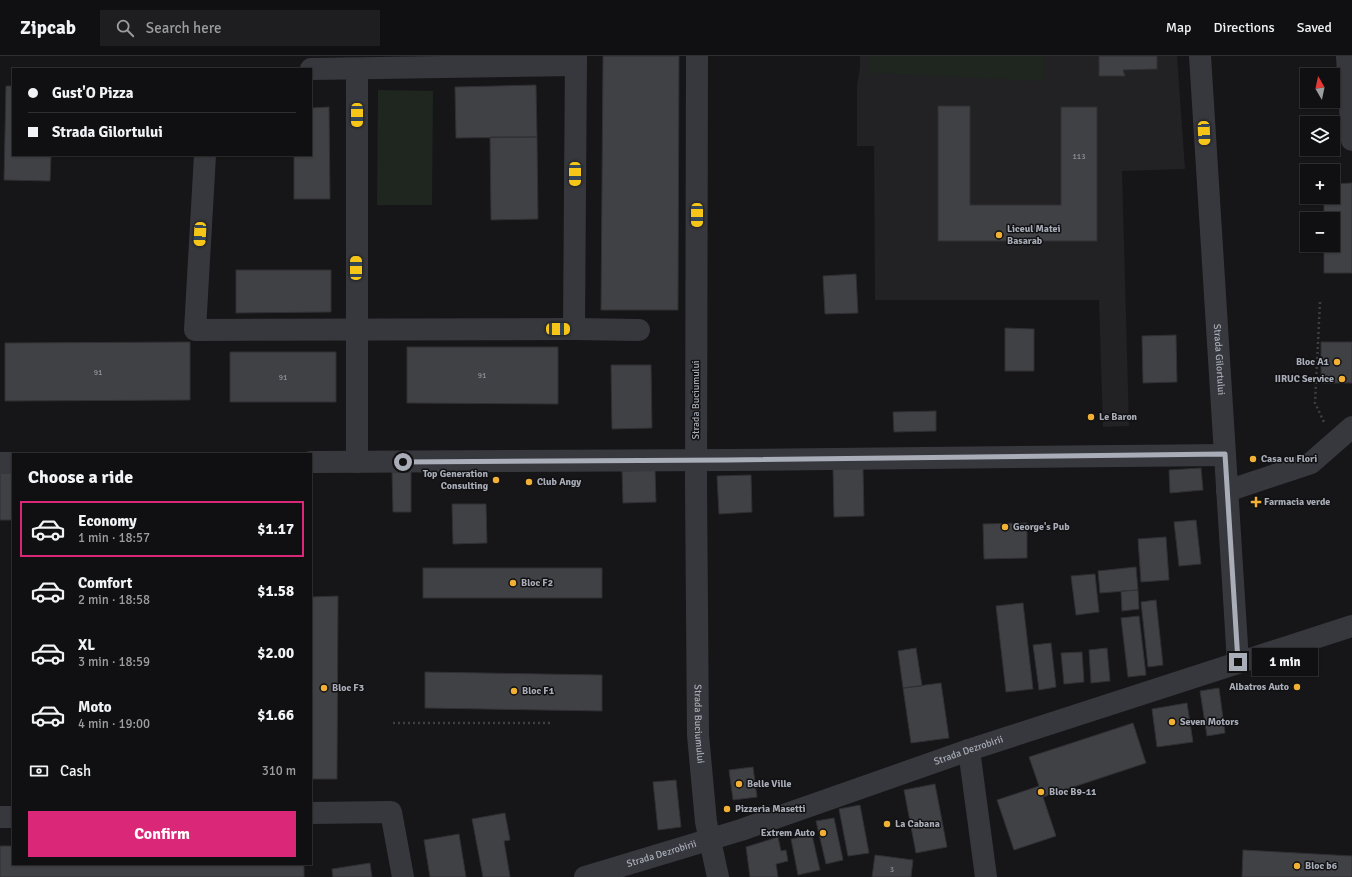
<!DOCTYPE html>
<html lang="en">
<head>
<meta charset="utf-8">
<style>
	body { margin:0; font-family:Signika,sans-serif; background:#1e1e20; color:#f1f3f6; height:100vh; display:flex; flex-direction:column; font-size:15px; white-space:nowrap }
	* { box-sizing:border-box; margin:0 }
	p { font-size:13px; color:#9c9d9f }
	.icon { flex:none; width:22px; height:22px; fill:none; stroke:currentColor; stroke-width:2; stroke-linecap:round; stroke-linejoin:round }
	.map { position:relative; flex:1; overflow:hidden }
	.details { position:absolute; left:12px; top:397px; width:300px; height:412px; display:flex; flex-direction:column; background:#101012; border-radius:0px; box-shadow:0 1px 3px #0004,0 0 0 1px #303032 }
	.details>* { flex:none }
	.guide { position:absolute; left:12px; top:12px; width:300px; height:88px; border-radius:0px; box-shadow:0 1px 3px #0004,0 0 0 1px #303032; display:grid; align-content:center; height:88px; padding:0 16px; background:#101012 }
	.needle { width:26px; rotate:351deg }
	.fabs { position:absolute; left:1300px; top:12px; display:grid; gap:8px }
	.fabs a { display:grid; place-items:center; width:40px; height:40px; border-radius:0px; background:#101012; box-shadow:0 1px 3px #0004,0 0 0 1px #303032; font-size:20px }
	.end { position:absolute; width:18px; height:18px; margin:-9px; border:5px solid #a8adb8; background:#111; box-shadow:0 0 0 2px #111 }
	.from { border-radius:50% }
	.bubble { position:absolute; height:28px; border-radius:0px; background:#101012; box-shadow:0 1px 3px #0004,0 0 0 1px #303032; font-size:13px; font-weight:800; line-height:28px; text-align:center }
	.car { position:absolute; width:12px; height:24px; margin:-12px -6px; border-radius:5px; box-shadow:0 0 3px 1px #0007; background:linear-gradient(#f5c518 24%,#345 0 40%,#f5c518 0 76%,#345 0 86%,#f5c518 0) }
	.guide b { display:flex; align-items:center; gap:14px; height:38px; font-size:15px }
	.guide b+b { border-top:1px solid #303032 }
	.guide i { width:10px; height:10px; background:#f1f3f6 }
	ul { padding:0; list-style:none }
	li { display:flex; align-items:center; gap:12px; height:56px; margin:0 8px 6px; padding:0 8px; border:2px solid transparent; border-radius:0px }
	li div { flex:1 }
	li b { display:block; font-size:15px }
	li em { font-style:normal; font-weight:800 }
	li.current { border-color:#db2777 }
	li>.icon { width:36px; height:36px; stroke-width:1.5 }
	h2 { padding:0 16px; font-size:18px; line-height:48px }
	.pay { display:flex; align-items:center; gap:10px; height:44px; padding:0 16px; font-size:15px }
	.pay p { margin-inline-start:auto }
	.button { display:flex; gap:8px; margin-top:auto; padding:8px 16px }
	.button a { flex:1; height:46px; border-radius:0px; background:#db2777; color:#fff; font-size:16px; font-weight:800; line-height:46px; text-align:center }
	header { display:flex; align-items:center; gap:24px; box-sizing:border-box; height:56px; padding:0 20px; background:#101012; border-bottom:1px solid #303032 }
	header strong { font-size:19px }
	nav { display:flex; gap:22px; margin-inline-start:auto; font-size:14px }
	.search { width:280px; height:36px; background:#1e1e20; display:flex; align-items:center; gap:10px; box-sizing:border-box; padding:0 14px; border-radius:0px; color:#9c9d9f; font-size:15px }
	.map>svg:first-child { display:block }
	.built { fill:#222225 }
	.green { fill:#1e261f }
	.building { fill:#404145; stroke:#303034 }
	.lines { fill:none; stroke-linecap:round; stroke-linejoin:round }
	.path { stroke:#3d3f44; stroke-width:2.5; stroke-dasharray:2 3; stroke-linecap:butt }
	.minor { stroke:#37383d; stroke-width:22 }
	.route { stroke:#a8adb8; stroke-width:5 }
	.poi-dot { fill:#f2b134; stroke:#111113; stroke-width:1.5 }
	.labels { text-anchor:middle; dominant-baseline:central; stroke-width:3; stroke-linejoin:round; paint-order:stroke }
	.number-label { font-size:8px; fill:#8e929b }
	.poi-label { font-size:10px; font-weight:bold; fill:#a8adb8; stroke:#111113; text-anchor:start }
	.street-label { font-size:10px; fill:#a8adb8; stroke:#111113 }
</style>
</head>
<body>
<header>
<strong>Zipcab</strong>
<div class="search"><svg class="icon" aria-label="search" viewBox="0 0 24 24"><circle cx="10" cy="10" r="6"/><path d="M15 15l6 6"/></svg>Search here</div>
<nav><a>Map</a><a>Directions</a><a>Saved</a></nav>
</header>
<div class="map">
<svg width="1352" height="821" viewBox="0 0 1352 821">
	<rect width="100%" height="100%" fill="#161618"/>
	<!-- built -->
	<path class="built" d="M860,0H1177L1185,113L1122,115L1129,370L1103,371L1099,244H875L874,90H857V29L860,11Z"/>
	<!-- green -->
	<path class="green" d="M870,0H1044L1043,25L870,17Z
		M378,34L433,35L432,149H377Z"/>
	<!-- building -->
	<path class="building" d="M603,0H679L678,254H601Z
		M1099,0H1157V13L1123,14L1125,20H1099Z
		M536,29L537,81L456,82L455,31Z
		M6,30H13V99H51L50,125L4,124Z
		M938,50H970V149H1061V51H1097V185H938Z
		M329,51L330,143H294V99H311V52Z
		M490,81H537L538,163L491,164Z
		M1352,127V217H1324V189H1333V163H1324V141H1333V128Z
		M236,214H331V256L236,257Z
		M856,218L858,257L825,258L823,220Z
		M1005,272L1034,273V315H1005Z
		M1176,279L1177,326L1143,327L1142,280Z
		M190,286V344L5,345V287Z
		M1321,286H1352V327H1321Z
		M407,291H558V348L407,347Z
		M230,296H336V346H230Z
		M611,309H651L652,372L612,373Z
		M936,355V375L894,376L893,356Z
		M863,412L864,460L834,461L833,413Z
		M1201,412L1203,434L1170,437L1169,414Z
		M0,414H13V464H0Z
		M655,414L656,446L623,447L622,415Z
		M392,416H411V456H393Z
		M751,419L752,456L719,458L717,420Z
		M452,448H486L487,487L453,488Z
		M1196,464L1201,508L1179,510L1174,466Z
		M1027,467V502L984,503L983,468Z
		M1166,481L1169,524L1141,526L1138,483Z
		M1136,511L1138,534L1100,537L1098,515Z
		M423,512H602V542H423Z
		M1095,518L1099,556L1076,559L1071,520Z
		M1138,534L1139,553L1122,555L1121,535Z
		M338,540L337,723H311V541Z
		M1156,544L1163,609L1148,611L1141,546Z
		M1023,547L1033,633L1006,636L996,550Z
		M1139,560L1146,619L1128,621L1121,562Z
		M1051,587L1056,631L1039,634L1033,589Z
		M916,592L922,630L903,632L898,595Z
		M1107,592L1110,625L1091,627L1089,594Z
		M1082,596L1084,626L1064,628L1061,597Z
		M425,616L602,619V655L425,652Z
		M941,627L949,682L911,687L903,632Z
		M1219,632L1225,677L1207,680L1200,635Z
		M1187,647L1193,686L1157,691L1152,653Z
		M1133,667L1146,707L1043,741L1056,780L1014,794L997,744L1039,730L1029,701Z
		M753,711L757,741L733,744L729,714Z
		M676,724L681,771L658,774L653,726Z
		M935,728L947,791L916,797L904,734Z
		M860,749L869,797L848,800L839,753Z
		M505,757L510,784L504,785L510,821H483L472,763Z
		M834,762L843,804L826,808L816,765Z
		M459,778L466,821H430L424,784Z
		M812,779L820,814L798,819L791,783Z
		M778,781L781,795L786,794L788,805L776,808L778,821H750L746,791Z
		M0,790H13V808H304V821H0Z
		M1243,794L1352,800V821H1242Z
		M875,799L913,804L911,821H872Z
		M370,807L372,821H333L332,813Z"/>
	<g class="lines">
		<!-- path -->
		<path class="path" d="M1320,246L1315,347L1324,366
			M393,667H552"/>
		<!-- minor -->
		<g class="minor">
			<path id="s1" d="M697,0L696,429L698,679L706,766L718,821"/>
			<path id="s2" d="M1200,0L1238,606"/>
			<path d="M1347,0L1352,84"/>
			<path d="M311,13L576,9"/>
			<path d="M205,99L195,274L574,273L639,274"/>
			<path d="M574,273L576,0"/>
			<path d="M311,406L727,404L1225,399"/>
			<path d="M357,406V13"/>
			<path d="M0,407H13"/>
			<path d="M1227,435L1311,407L1352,371"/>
			<path d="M969,694L986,821"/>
			<path d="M311,757L391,756L403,821"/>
			<path d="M0,761H13"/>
			<path id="s3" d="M585,821L741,774L969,694L1352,570"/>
		</g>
	</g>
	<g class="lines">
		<!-- route -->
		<path class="route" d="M403,406L728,404L1225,398L1238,606"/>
	</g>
	<!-- markers -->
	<g class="poi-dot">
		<circle cx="999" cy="179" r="4"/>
		<circle cx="1337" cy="306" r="4"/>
		<circle cx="1342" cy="323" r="4"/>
		<circle cx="1091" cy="361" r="4"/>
		<circle cx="1253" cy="403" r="4"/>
		<circle cx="496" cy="424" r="4"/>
		<circle cx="529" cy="426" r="4"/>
		<path d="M1254 440h4v4h4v4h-4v4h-4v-4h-4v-4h4z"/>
		<circle cx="1005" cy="471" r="4"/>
		<circle cx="513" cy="527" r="4"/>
		<circle cx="1297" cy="631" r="4"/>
		<circle cx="324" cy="632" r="4"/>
		<circle cx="514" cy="635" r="4"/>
		<circle cx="1172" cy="666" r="4"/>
		<circle cx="739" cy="728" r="4"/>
		<circle cx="1041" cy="736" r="4"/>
		<circle cx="727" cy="753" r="4"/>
		<circle cx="887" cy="768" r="4"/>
		<circle cx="823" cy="777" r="4"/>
		<circle cx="1297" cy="810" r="4"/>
	</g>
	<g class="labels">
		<!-- number labels -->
		<g class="number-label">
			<text x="1079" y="100">113</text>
			<text x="98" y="316">91</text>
			<text x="482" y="319">91</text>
			<text x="283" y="321">91</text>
			<text x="892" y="813">3</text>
		</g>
		<!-- poi labels -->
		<g class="poi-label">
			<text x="1007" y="173">Liceul Matei<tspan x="1007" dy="12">Basarab</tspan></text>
			<text x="1329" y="306" text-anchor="end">Bloc A1</text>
			<text x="1334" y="323" text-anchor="end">IIRUC Service</text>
			<text x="1099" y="361">Le Baron</text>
			<text x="1261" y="403">Casa cu Flori</text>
			<text x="488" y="418" text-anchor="end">Top Generation<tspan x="488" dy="12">Consulting</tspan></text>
			<text x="537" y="426">Club Angy</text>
			<text x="1264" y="446">Farmacia verde</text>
			<text x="1013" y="471">George's Pub</text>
			<text x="521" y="527">Bloc F2</text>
			<text x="1289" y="631" text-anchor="end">Albatros Auto</text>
			<text x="332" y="632">Bloc F3</text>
			<text x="522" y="635">Bloc F1</text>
			<text x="1180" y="666">Seven Motors</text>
			<text x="747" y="728">Belle Ville</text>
			<text x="1049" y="736">Bloc B9-11</text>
			<text x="735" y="753">Pizzeria Masetti</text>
			<text x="895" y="768">La Cabana</text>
			<text x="815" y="777" text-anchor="end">Extrem Auto</text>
			<text x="1305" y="810">Bloc b6</text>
		</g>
		<!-- street labels -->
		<g class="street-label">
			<text stroke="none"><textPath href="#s2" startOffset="304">Strada Gilortului</textPath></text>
			<text transform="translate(696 344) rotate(-90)">Strada Buciumului</text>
			<text stroke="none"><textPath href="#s1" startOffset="668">Strada Buciumului</textPath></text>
			<text stroke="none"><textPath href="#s3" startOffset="404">Strada Dezrobirii</textPath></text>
			<text stroke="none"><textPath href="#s3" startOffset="80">Strada Dezrobirii</textPath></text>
		</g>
	</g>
</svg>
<div class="fabs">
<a><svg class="needle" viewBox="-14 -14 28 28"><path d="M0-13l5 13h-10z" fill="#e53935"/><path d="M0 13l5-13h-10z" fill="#9c9d9f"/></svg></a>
<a><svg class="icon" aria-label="layers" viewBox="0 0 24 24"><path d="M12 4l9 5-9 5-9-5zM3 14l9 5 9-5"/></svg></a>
<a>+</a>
<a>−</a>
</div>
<i class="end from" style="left:403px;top:406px"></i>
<i class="end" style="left:1238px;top:606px"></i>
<div class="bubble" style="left:1252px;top:592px;width:66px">1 min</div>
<i class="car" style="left:357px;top:59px;rotate:180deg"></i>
<i class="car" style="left:1204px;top:77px;rotate:177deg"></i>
<i class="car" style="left:575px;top:118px;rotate:180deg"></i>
<i class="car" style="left:697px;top:159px;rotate:180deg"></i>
<i class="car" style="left:200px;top:178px;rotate:183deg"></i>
<i class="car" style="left:356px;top:212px;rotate:0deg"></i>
<i class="car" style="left:558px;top:273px;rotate:90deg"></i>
<div class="guide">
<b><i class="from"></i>Gust'O Pizza</b>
<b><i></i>Strada Gilortului</b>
</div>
<section class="details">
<h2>Choose a ride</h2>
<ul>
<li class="current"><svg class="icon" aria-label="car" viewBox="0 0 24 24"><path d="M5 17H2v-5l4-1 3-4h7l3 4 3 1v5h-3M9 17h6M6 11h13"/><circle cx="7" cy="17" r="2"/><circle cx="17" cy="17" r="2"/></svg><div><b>Economy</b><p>1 min · 18:57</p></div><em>$1.17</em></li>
<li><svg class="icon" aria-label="car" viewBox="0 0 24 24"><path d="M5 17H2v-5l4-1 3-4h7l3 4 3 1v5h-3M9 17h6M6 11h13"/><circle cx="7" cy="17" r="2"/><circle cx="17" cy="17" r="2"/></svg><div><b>Comfort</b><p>2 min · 18:58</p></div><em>$1.58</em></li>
<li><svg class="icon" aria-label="car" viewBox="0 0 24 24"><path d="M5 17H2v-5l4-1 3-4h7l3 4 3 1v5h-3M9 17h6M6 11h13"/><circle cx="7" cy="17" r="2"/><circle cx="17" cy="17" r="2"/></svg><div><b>XL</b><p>3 min · 18:59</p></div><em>$2.00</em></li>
<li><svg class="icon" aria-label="car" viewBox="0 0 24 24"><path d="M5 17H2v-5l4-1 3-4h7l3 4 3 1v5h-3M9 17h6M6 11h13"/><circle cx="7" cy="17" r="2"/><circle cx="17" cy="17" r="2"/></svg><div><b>Moto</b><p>4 min · 19:00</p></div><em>$1.66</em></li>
</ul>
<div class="pay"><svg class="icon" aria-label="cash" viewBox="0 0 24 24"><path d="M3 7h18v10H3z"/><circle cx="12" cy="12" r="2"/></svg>Cash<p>310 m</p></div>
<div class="button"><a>Confirm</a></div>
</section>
</div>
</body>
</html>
